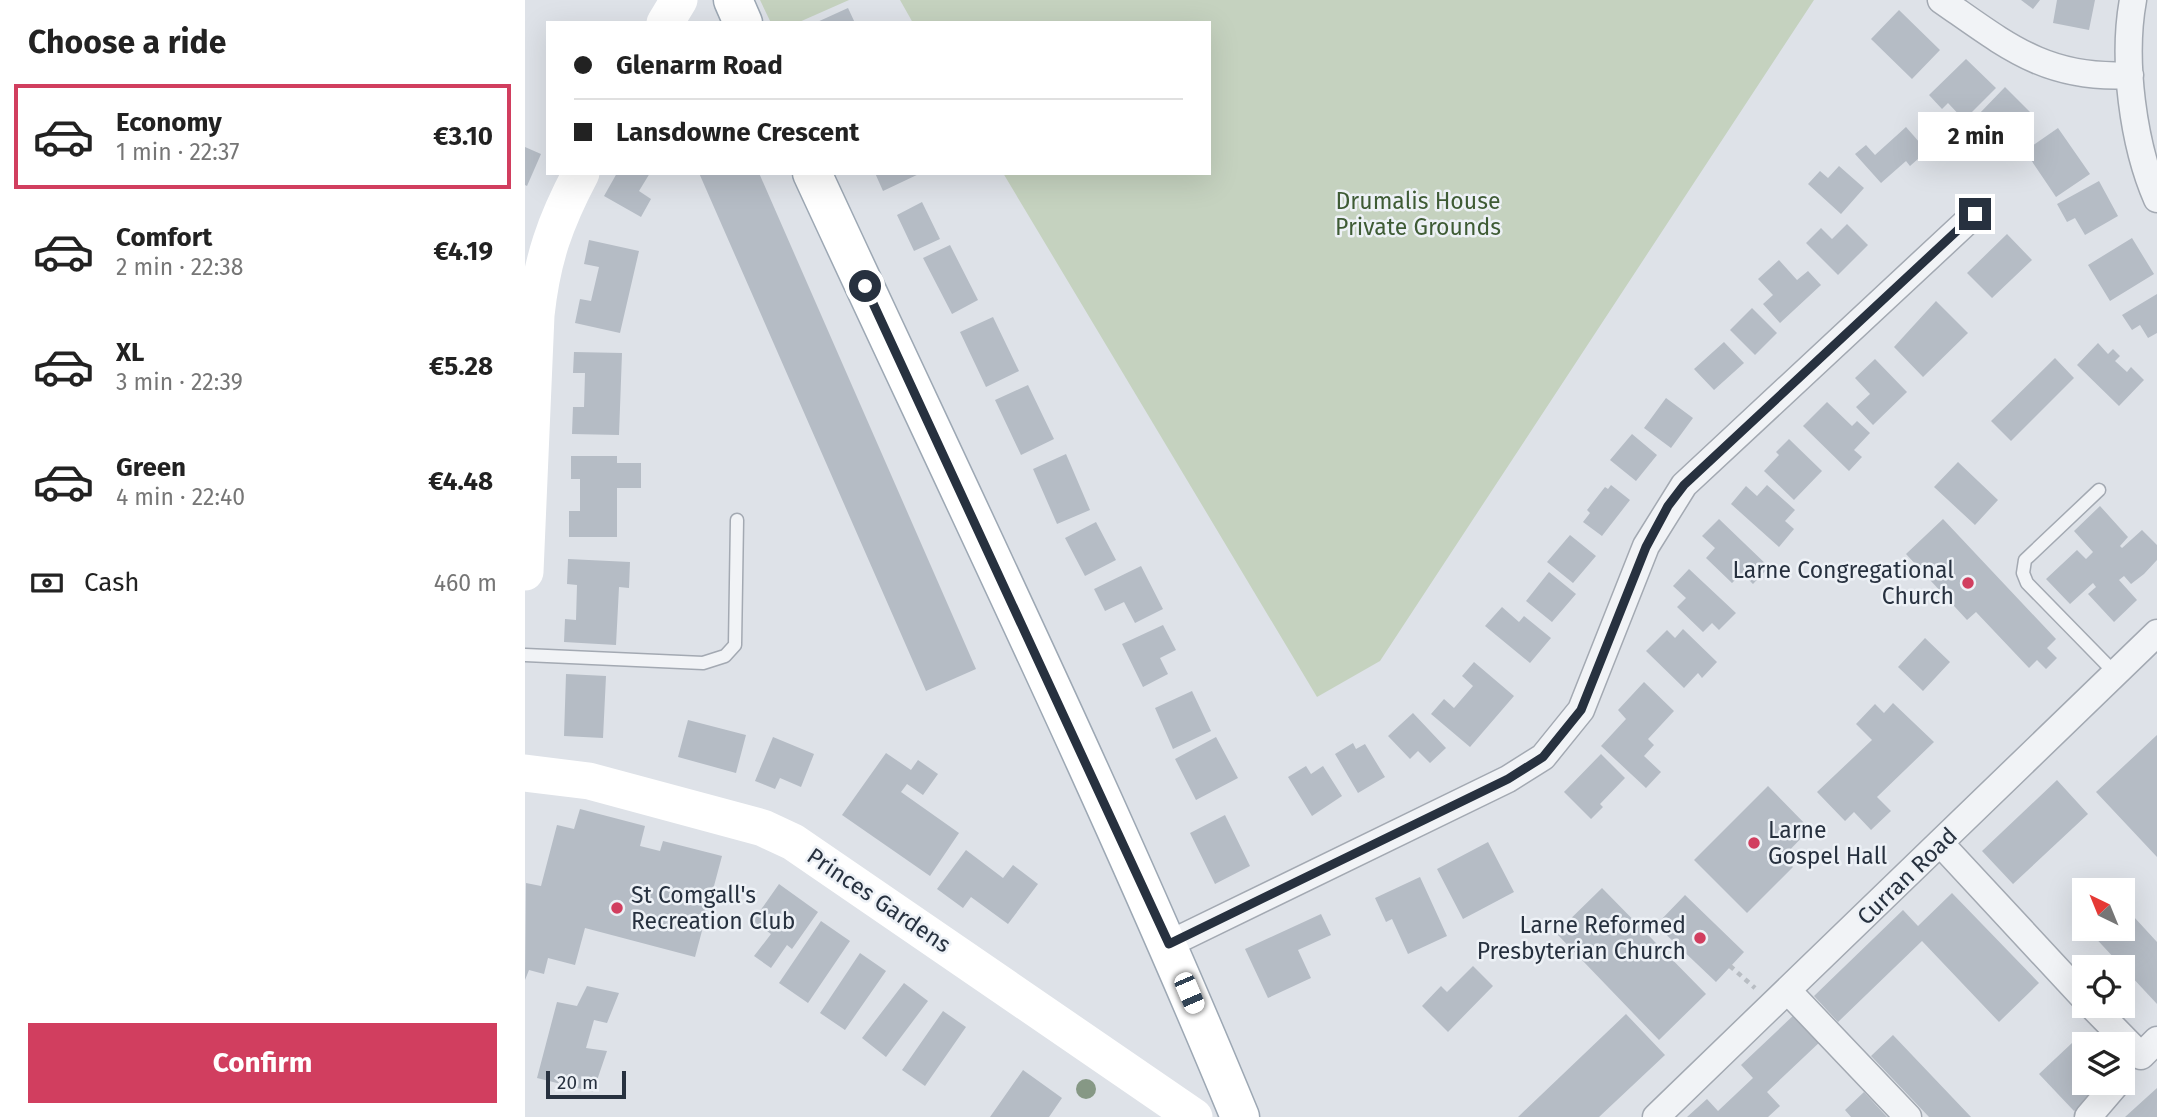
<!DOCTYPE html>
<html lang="en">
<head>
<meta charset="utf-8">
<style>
	body { margin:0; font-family:"Fira Sans",sans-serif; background:#f2f2f2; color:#222; height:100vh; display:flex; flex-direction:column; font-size:26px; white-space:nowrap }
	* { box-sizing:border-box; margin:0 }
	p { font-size:23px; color:#767676 }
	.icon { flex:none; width:38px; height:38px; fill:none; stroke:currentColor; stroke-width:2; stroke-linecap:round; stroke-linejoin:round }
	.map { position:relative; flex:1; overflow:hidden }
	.drawer { display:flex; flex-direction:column; background:#fff; width:525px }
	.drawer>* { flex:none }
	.banner { position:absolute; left:21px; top:21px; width:665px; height:154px; border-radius:0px; box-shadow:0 7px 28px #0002; display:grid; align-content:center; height:154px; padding:0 28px; background:#fff }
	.needle { width:46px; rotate:317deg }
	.controls { position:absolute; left:1547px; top:878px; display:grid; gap:14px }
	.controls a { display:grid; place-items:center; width:63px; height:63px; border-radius:0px; background:#fff; box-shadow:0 7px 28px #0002; font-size:35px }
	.scale { position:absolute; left:21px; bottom:18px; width:80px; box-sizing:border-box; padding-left:7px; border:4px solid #27313f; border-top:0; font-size:19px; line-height:24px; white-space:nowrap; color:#27313f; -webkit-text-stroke:5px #edf1f6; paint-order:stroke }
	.end { position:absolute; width:32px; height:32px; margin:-16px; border:9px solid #27313f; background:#fff; box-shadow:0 0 0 4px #fff }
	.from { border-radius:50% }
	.bubble { position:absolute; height:49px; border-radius:0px; background:#fff; box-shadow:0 7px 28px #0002; font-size:23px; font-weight:700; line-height:49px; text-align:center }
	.car { position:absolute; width:21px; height:42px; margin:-21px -10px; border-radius:9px; box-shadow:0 0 5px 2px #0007; background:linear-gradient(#fff 24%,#345 0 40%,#fff 0 76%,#345 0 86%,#fff 0) }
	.banner b { display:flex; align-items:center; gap:24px; height:66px; font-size:26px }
	.banner b+b { border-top:2px solid #e0e0e0 }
	.banner i { width:18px; height:18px; background:#222 }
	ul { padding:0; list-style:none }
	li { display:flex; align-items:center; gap:21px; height:105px; margin:0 14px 10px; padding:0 14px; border:4px solid transparent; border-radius:0px }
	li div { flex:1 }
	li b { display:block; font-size:26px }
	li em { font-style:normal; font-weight:700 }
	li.current { border-color:#d13e5f }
	li>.icon { width:63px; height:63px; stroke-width:1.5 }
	h2 { padding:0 28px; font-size:32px; line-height:84px }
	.pay { display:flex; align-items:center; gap:18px; height:77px; padding:0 28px; font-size:26px }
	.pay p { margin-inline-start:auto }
	.action { display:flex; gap:14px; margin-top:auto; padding:14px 28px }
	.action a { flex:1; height:80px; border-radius:0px; background:#d13e5f; color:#fff; font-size:28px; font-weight:700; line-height:80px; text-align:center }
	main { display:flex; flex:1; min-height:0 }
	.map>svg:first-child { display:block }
	.green { fill:#c5d2bf }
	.building { fill:#b5bcc5 }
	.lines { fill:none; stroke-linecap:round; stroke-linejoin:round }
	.lane-casing { stroke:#a3a9b2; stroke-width:15 }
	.street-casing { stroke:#a3a9b2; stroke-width:29 }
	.primary-casing { stroke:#9da8b4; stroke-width:41 }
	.path { stroke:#b8bdc3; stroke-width:4.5; stroke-dasharray:5 5; stroke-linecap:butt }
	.lane { stroke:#f1f3f6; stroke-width:12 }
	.street { stroke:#f1f3f6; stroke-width:26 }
	.secondary { stroke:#fff; stroke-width:37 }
	.primary { stroke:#fff; stroke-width:38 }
	.tree { fill:#869885 }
	.route { stroke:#27313f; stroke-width:9 }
	.poi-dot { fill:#d13e5f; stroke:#edf1f6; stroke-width:2.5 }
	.labels { text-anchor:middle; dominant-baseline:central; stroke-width:5; stroke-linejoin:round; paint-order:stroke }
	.park-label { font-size:23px; fill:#3e5b34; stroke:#edf1f6 }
	.poi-label { font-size:23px; fill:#27313f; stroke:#edf1f6; text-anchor:end }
	.street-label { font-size:23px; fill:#27313f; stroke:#edf1f6 }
</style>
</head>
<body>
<main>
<section class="drawer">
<h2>Choose a ride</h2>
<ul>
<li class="current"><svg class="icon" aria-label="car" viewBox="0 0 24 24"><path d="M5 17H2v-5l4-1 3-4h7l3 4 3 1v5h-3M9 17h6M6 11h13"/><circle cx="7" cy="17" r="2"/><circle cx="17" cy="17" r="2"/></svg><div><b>Economy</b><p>1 min · 22:37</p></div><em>€3.10</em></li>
<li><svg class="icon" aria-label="car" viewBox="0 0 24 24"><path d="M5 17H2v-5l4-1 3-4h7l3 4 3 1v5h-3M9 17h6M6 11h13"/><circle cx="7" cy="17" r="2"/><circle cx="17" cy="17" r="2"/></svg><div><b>Comfort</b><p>2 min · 22:38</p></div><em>€4.19</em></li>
<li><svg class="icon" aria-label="car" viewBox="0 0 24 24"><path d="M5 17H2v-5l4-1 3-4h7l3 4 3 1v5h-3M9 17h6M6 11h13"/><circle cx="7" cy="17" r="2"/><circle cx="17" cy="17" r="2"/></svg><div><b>XL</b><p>3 min · 22:39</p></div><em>€5.28</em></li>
<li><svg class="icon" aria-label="car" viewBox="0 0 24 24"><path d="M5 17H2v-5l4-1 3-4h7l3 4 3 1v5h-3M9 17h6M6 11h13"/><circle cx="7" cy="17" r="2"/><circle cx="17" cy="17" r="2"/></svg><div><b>Green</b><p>4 min · 22:40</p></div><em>€4.48</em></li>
</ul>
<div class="pay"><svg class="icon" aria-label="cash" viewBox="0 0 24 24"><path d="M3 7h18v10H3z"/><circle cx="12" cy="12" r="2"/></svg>Cash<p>460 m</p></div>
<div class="action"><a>Confirm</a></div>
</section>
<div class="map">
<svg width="1632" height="1117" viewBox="0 0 1632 1117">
	<rect width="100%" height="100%" fill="#dee2e8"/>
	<!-- green -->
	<path class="green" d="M235,0H324L272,23H246Z
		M375,0H1289L855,661L792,697L478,173H684V23H388Z"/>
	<!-- building -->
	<path class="building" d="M1496,0H1515L1508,9Z
		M1532,0H1570L1564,30L1528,23Z
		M323,8L330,23H290Z
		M1374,10L1415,50L1387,79L1346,39Z
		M1441,59L1471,88L1439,120L1423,103L1417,109L1404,95Z
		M1480,87L1509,116L1481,144L1453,115Z
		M1381,127L1402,151L1385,166L1381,161L1356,183L1330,154L1341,145L1350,155Z
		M1533,128L1565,174L1531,197L1500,151Z
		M0,147L16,154L2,186L0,185Z
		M1314,166L1339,188L1316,214L1283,184L1295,171L1303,178Z
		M92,173H125L114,191L126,199L116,217L79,196Z
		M174,173H234L451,669L401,691Z
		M350,173H396L358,191Z
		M1574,181L1593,216L1560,235L1550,218L1542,222L1532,204Z
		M397,202L415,239L389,251L372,215Z
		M1322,224L1343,245L1313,275L1281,243L1296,228L1307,239Z
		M1482,234L1507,260L1467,298L1442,273Z
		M1607,238L1629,274L1585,301L1563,265Z
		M64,240L114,251L95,333L50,323L55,299L66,301L74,267L59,264Z
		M425,245L453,300L427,314L398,258Z
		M1254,260L1272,280L1283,271L1296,285L1255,323L1238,304L1248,295L1233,279Z
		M1632,294V333L1623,338L1615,325L1607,330L1597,315Z
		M1411,301L1443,333L1398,377L1369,347Z
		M1227,308L1252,333L1230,355L1205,330Z
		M468,317L494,371L461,387L435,332Z
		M1199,342L1219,363L1189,390L1169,369Z
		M1573,343L1583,354L1588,349L1595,356L1590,361L1602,372L1606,367L1619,380L1594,406L1552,365Z
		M49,352L97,353L94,435L47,434L48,407H59L60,373H48Z
		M1530,358L1549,378L1486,441L1466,421Z
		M1350,359L1382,392L1348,425L1331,407L1345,394L1330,378Z
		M503,385L529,439L496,455L470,400Z
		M1141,398L1168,418L1146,448L1119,428Z
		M1302,402L1327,426L1332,421L1345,433L1329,450L1337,457L1324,471L1278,426Z
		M1107,434L1132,455L1111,481L1085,460Z
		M1264,439L1297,471L1269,500L1239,471L1254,455L1251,452Z
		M541,454L565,510L532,524L508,469Z
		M46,456H92V463H116V488H92V537H44V511H55V479H46Z
		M1433,462L1473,500L1450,525L1409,487Z
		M1086,485L1105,500L1077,536L1058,522L1065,513L1062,510L1080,487L1083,489Z
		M1242,485L1270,510L1260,521L1269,529L1254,547L1206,504L1221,486L1232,496Z
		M1575,506L1603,537L1595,546L1597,548L1617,530L1632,545V560L1619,574L1606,584L1599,576L1594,580L1612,600L1589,622L1563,594L1571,587L1568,583L1545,604L1521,579L1552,550L1561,559L1568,552L1549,531Z
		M1194,519L1244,567L1228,584L1217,573L1207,583L1181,558L1190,548L1177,536Z
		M1418,519L1531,639L1522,648L1532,658L1521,669L1512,660L1504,668L1451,612L1442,620L1381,554Z
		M571,522L591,560L560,576L540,538Z
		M1045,535L1071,556L1048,583L1022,562Z
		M43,559L105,562L104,588L94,587L91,645L39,642L40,619L51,620L52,585L42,584Z
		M616,566L638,609L610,623L599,602L580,611L569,589Z
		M1164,569L1211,613L1194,630L1187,623L1178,632L1152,607L1161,598L1148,586Z
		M1024,572L1051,594L1027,622L1001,601Z
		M977,607L994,622L999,616L1026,638L1005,663L960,626Z
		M638,625L651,650L635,658L643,674L618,687L597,644Z
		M1158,629L1192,662L1177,678L1173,673L1159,688L1121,651L1142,630L1150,638Z
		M1400,638L1425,662L1398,691L1373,667Z
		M949,662L989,696L945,747L906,714L919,699L929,708L948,686L937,676Z
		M41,674L81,676L78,738L39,736Z
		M1119,682L1149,711L1123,739L1129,745L1119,756L1136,772L1121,788L1076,746L1101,719L1093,710Z
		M667,691L686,731L648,749L630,708Z
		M1368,703L1409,742L1352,797L1366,811L1346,830L1329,812L1320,821L1292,792L1347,740L1331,724L1350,704L1359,713Z
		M888,713L921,748L905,763L893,751L885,759L863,736Z
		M163,720L221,735L211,773L153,757Z
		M1632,735V857L1571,792Z
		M248,737L289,754L276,787L255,778L250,789L230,781Z
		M691,737L713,778L671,800L650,759Z
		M828,743L831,749L840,744L860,777L833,793L810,754Z
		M361,753L386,770L393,760L413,774L398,795L382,784L376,792L434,833L405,876L317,815Z
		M1076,754L1100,778L1075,804L1078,807L1066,819L1039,792Z
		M781,766L786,774L798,766L817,796L787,816L763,777Z
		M1532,780L1563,814L1488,884L1457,851Z
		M1243,786L1285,829L1258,857L1268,867L1222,913L1169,860Z
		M55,809L120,826L115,846L135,851L138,841L197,856L170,957L60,928L50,965L23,958L19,974L4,970L0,980L1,883L16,886L32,825L49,829Z
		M700,815L725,866L690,884L665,833Z
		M963,842L989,892L938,919L912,869Z
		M441,850L478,878L488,865L513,884L483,924L446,897L438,908L412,889Z
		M895,877L922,936L883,954L867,919L861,922L850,898Z
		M254,884L293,912L267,949L262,945L246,968L229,956L246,934L228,921Z
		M1077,888L1181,994L1134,1040L1031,933Z
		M1427,893L1514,983L1474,1022L1397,941L1313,1022L1289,996L1378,910L1393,926Z
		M1160,895L1219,952L1191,982L1131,925Z
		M1598,905L1632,942V1004L1564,931L1598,929Z
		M796,914L806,935L773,950L786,978L743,998L720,949Z
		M296,921L325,941L283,1003L254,983Z
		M335,953L361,971L320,1030L295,1013Z
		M948,966L968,986L923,1032L897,1006L916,986L922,992Z
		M379,983L403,1001L361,1057L337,1038Z
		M62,986L94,993L82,1023L69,1020L61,1048L82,1051L68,1092L12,1078L32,1002L52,1006Z
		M418,1011L441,1027L400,1086L377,1070Z
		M1271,1013L1297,1040L1242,1092L1255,1106L1243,1117H1162L1182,1099L1193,1111L1228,1078L1216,1065Z
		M1101,1014L1140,1055L1074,1117H993Z
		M1368,1035L1446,1117H1404L1346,1056Z
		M1547,1043L1559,1056V1083H1580L1549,1111L1514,1074Z
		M498,1070L537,1098L524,1117H465Z
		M1632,1088V1117H1600Z
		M1339,1092L1362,1117H1326L1320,1110Z"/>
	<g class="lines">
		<!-- lane casing -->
		<g class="lane-casing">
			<path id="lane" d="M1574,490L1500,560L1498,573L1502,583L1590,673
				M0,655L178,663L200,656L210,645L212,520"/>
		</g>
		<!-- street casing -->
		<g class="street-casing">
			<path id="street" d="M1416,0C1481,45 1521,80 1605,75
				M1608,0C1597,60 1608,144 1632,199
				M1416,844L1559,998
				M644,944L983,779L1018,757L1056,710L1121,546L1159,485L1450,214
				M1263,991L1383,1117
				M1567,1006L1616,1056L1632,1040
				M1131,1117L1632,633
				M1563,1117L1592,1083"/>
		</g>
		<!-- primary casing -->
		<g class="primary-casing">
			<path id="primary" d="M208,0L218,23
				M287,173C432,487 583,797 715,1117"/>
		</g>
		<!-- path -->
		<path class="path" d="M1205,966L1230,988"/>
		<!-- lane -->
		<use href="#lane" class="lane"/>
		<!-- street -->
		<use href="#street" class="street"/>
		<!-- secondary -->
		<path class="secondary" d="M140,23L154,0
			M0,572L11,315C17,259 30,222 56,173
			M0,773L64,781L238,828L268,842L669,1117"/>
		<!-- primary -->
		<use href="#primary" class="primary"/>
	</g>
	<!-- trees -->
	<circle class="tree" cx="561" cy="1089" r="10"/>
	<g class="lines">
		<!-- route -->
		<path class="route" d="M340,286L644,944L983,779L1018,757L1056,710L1121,547L1143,506L1159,485L1450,214"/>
	</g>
	<!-- markers -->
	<g class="poi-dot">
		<circle cx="1443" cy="583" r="7"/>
		<circle cx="1229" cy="843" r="7"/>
		<circle cx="92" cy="908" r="7"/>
		<circle cx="1175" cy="938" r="7"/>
	</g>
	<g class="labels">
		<!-- park labels -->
		<g class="park-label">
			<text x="893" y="201">Drumalis House<tspan x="893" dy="26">Private Grounds</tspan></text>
		</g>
		<!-- poi labels -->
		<g class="poi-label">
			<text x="1429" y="570">Larne Congregational<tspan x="1429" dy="26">Church</tspan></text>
			<text x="1243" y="830" text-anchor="start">Larne<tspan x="1243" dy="26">Gospel Hall</tspan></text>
			<text x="106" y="895" text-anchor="start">St Comgall's<tspan x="106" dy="26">Recreation Club</tspan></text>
			<text x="1161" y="925">Larne Reformed<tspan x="1161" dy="26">Presbyterian Church</tspan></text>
		</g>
		<!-- street labels -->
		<g class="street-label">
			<text transform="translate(1382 876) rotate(-44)">Curran Road</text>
			<text transform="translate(354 900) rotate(34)">Princes Gardens</text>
		</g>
	</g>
</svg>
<div class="controls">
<a><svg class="needle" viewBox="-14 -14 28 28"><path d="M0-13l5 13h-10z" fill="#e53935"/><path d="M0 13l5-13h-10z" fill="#767676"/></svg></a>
<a><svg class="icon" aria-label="locate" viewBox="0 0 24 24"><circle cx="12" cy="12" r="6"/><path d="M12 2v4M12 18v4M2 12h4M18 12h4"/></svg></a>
<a><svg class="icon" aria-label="layers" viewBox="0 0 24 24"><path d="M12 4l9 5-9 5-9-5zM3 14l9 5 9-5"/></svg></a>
</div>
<div class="scale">20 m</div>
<i class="end from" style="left:340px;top:286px"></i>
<i class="end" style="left:1450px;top:214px"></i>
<div class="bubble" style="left:1393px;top:112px;width:116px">2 min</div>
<i class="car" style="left:664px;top:993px;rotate:157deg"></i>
<div class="banner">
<b><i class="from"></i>Glenarm Road</b>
<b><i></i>Lansdowne Crescent</b>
</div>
</div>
</main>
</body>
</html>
